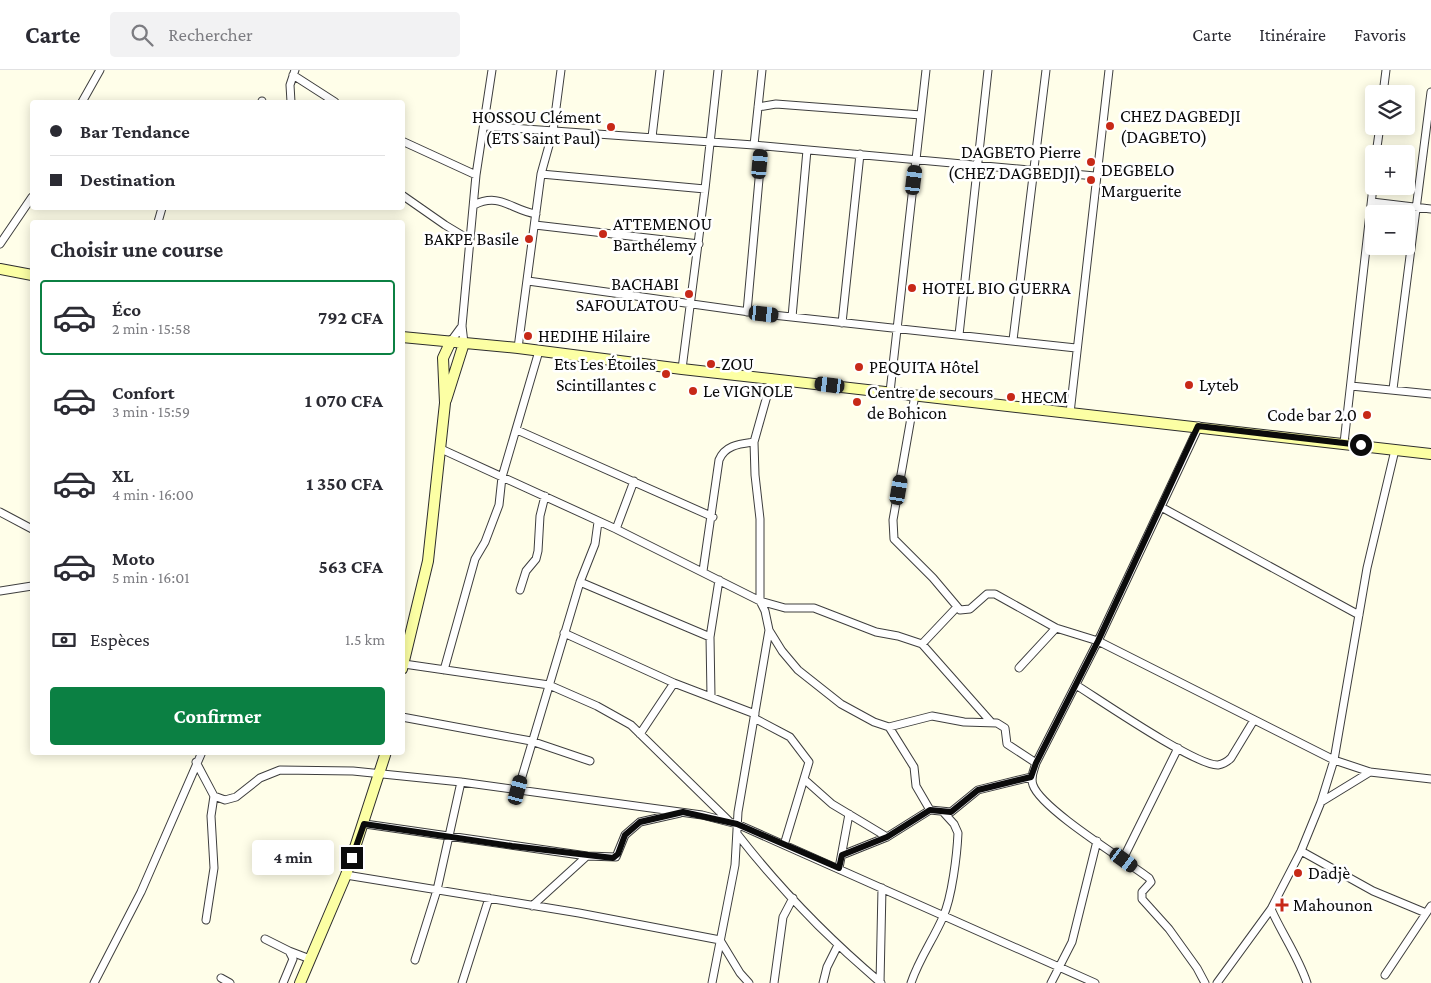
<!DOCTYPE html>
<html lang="fr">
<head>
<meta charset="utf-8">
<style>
	body { margin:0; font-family:"Crimson Pro",serif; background:#f2f2f3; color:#2b2b33; height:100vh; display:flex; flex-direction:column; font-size:19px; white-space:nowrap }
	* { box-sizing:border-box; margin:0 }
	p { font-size:16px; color:#7c7c81 }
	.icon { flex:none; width:28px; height:28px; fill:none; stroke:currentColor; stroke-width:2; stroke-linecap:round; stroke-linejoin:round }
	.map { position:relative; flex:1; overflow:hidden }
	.side { position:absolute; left:30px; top:150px; width:375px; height:535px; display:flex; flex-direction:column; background:#fff; border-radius:5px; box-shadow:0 2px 12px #0003 }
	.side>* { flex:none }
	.top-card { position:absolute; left:30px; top:30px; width:375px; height:110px; border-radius:5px; box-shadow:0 2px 12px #0003; display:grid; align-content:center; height:110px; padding:0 20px; background:#fff }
	.buttons { position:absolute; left:1365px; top:15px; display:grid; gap:10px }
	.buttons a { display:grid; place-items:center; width:50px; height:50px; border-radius:5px; background:#fff; box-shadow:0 2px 12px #0003; font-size:25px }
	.end { position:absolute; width:22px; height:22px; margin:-11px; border:6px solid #0b0b0b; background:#fff; box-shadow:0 0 0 2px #fff }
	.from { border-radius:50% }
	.bubble { position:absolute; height:35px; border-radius:5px; background:#fff; box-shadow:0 2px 12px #0003; font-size:16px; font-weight:700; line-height:35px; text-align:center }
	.car { position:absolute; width:15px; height:30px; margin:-15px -8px; border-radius:6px; box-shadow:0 0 4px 1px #0007; background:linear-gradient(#222 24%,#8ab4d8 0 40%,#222 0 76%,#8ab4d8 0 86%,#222 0) }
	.top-card b { display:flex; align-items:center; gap:18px; height:48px; font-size:19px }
	.top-card b+b { border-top:1px solid #e1e1e2 }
	.top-card i { width:12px; height:12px; background:#2b2b33 }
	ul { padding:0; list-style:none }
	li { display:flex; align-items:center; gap:15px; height:75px; margin:0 10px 8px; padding:0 10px; border:2px solid transparent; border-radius:5px }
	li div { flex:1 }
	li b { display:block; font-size:19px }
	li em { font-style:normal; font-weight:700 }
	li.active { border-color:#0b8043 }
	li>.icon { width:45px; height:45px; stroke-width:1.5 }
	h2 { padding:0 20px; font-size:22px; line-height:60px }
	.pay { display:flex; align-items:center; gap:12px; height:55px; padding:0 20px; font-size:19px }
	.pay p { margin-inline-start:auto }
	.cta { display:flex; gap:10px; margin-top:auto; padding:10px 20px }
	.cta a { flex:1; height:58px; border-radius:5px; background:#0b8043; color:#fff; font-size:20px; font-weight:700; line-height:58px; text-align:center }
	header { display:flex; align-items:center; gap:30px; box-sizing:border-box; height:70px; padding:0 25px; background:#fff; border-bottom:1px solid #e1e1e2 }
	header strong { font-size:24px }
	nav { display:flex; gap:28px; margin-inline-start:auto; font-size:18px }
	.search { width:350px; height:45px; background:#f2f2f3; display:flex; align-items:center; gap:12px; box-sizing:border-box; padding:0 18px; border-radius:5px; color:#7c7c81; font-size:19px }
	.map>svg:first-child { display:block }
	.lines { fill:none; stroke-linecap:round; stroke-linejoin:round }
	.street-casing { stroke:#3e3e3e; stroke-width:9 }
	.secondary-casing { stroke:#2d2d2d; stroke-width:12 }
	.street { stroke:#fff; stroke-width:7 }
	.secondary { stroke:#fcffa4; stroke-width:10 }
	.route { stroke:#0b0b0b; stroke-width:6 }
	.poi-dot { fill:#c72918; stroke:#fff; stroke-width:2 }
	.labels { text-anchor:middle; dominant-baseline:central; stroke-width:5; stroke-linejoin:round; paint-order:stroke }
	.poi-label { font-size:18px; fill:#0b0b0b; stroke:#fff; text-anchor:start }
</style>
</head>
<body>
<header>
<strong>Carte</strong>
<div class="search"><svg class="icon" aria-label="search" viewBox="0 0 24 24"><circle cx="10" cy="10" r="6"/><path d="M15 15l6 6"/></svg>Rechercher</div>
<nav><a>Carte</a><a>Itinéraire</a><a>Favoris</a></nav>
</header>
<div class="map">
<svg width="1431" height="913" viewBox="0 0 1431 913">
	<rect width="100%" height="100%" fill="#fffee9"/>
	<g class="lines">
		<!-- street casing -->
		<g class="street-casing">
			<path id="street" d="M293,5L335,32
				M1383,24L1386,0
				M82,32L100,0
				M262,32V31
				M291,32L290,15L295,0
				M758,37L776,34L921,45
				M484,56L754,75L1095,106
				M652,67L660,0
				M402,71L476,105
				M754,75L762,0
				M1376,84L1380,56
				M541,104L553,61L561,0
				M705,119L718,0
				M402,125L445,155L470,170
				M1372,132L1431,139
				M474,135C500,122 511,140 536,144
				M158,152L162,138
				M535,155L699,174
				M0,174L32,127
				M528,211L764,244L1076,278
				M747,242L762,76
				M792,247L807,80
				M842,253L860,84
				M959,265L988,0
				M1013,270L1046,0
				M451,271L462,256
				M464,273L462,256L476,105L492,0
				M518,278L541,104L705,119L682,299
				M1351,316L1431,324
				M1393,319L1431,22
				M890,322L926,0
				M915,325L893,450L894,469L933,508L960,540L970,539L987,524H995L1056,558L1098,571L1036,693C1034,700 1030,707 1033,715C1041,739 1125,790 1149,808L1151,812L1142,822V829L1169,859L1197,898L1205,913
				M1070,343L1109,0
				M1199,356L1098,571L1334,690L1370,702L1431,709
				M517,360L713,447
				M1344,373L1374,108
				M441,379L616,459L760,531L785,538H814L876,562L898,566L922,574L991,652
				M1161,437L1359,545
				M0,442L32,459
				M616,459L634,411
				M703,501L719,390C725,375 740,374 754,372
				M580,512L710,567
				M520,520L526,501L536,489L538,481L540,446L545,426
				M0,521L32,516
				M769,560L782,581L798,600L841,634L874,652L889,657L932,646L964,652L997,653L1005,658L1007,674L1036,693
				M564,563L674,613L755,644
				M922,574L957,537
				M404,594L549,615L597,636L631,655L730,752
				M1019,598L1056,558
				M444,600L475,489L485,472L499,435L502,407L539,281
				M1076,615C1100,630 1196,696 1218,695C1224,694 1228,691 1231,688L1254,650
				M711,626L710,567L719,510
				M402,647L531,671L590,691
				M754,648L790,667L809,692L784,775
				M889,657L914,697L916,716L930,740
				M640,664L674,613
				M196,692L214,726L211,746L214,798L206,850
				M805,710L832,734L887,767
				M518,720L580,512L595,474L598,452
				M214,726L225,730L236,727L260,708L280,700L353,701L461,712L702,745L737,754L1095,913
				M1321,732L1370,702
				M365,754L587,786
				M738,765C780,819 829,869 881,913
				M1301,781L1373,821L1426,843
				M842,785L887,767L930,740L951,742L978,720L1031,707
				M1123,789L1178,678
				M839,798L849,744
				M346,805L579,843L720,870L740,903L749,913
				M532,836L587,786L616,787L625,765L640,752L680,743
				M1271,839C1282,864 1298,886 1307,913
				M265,869L289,881L293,889L283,913
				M289,881L310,889
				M415,890L437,820L461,712
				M1385,905L1431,836
				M221,908L230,913
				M94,913L141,822L202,682
				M462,913L489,828
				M712,913L735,795L738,742L769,560L765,541L760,531V449L755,405L754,372L772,308
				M774,913L783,847L793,828
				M823,913L827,897L838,875
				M880,913L882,818
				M911,913C919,889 933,870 943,847C952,827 957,785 958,763L954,754L944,743
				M1051,913L1072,872L1097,771
				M1217,913L1271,839L1301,781L1321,732L1334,690L1367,498L1395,380"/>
		</g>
		<!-- secondary casing -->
		<g class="secondary-casing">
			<path id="secondary" d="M0,199L32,205
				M402,267L518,278L682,299L1431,384
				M446,330L464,273
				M402,599L428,491L445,333L443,288L451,271
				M300,913L346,805L386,682"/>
		</g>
		<!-- street -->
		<use href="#street" class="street"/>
		<!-- secondary -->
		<use href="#secondary" class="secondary"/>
	</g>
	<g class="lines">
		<!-- route -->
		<path class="route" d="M352,788L364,754L512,776L613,788L618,784L625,765L640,752L683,742L737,754L839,798L842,785L887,767L930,740L951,742L978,720L1031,707L1036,693L1098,571L1198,356L1361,375"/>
	</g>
	<!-- markers -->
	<g class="poi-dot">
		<circle cx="1110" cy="56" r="5"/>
		<circle cx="611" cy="57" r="5"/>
		<circle cx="1091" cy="92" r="5"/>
		<circle cx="1091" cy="110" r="5"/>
		<circle cx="603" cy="164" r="5"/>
		<circle cx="529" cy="169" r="5"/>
		<circle cx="912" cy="218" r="5"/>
		<circle cx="689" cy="224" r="5"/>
		<circle cx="528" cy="266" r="5"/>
		<circle cx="711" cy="294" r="5"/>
		<circle cx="859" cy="297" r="5"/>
		<circle cx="666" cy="304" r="5"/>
		<circle cx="1189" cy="315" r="5"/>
		<circle cx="693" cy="321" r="5"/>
		<circle cx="1011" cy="327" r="5"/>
		<circle cx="857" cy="332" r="5"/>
		<circle cx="1367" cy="345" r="5"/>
		<circle cx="1298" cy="803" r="5"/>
		<path d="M1279.5 827.5h5v5h5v5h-5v5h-5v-5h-5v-5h5z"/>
	</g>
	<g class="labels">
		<!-- poi labels -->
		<g class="poi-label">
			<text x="1120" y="46">CHEZ DAGBEDJI<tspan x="1120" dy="21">(DAGBETO)</tspan></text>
			<text x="601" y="47" text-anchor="end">HOSSOU Clément<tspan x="601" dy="21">(ETS Saint Paul)</tspan></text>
			<text x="1081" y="82" text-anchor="end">DAGBETO Pierre<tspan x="1081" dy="21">(CHEZ DAGBEDJI)</tspan></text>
			<text x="1101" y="100">DEGBELO<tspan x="1101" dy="21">Marguerite</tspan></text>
			<text x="613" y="154">ATTEMENOU<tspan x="613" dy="21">Barthélemy</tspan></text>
			<text x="519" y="169" text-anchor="end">BAKPE Basile</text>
			<text x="679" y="214" text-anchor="end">BACHABI<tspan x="679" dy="21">SAFOULATOU</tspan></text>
			<text x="922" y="218">HOTEL BIO GUERRA</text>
			<text x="538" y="266">HEDIHE Hilaire</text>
			<text x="656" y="294" text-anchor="end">Ets Les Étoiles<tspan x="656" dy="21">Scintillantes c</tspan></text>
			<text x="721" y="294">ZOU</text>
			<text x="869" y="297">PEQUITA Hôtel</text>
			<text x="1199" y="315">Lyteb</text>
			<text x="703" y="321">Le VIGNOLE</text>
			<text x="867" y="322">Centre de secours<tspan x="867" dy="21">de Bohicon</tspan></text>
			<text x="1021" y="327">HECM</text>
			<text x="1357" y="345" text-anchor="end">Code bar 2.0</text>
			<text x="1308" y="803">Dadjè</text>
			<text x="1293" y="835">Mahounon</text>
		</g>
	</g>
</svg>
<div class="buttons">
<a><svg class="icon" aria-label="layers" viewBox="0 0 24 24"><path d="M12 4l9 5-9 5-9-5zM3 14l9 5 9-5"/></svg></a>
<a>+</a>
<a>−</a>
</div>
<i class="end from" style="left:1361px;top:375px"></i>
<i class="end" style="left:352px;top:788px"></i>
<div class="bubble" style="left:252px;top:770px;width:82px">4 min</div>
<i class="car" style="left:760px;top:94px;rotate:5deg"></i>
<i class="car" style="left:914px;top:110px;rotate:7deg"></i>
<i class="car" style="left:764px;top:244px;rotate:96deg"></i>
<i class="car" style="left:830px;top:315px;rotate:277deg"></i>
<i class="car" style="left:899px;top:420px;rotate:10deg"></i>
<i class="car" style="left:518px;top:720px;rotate:15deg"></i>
<i class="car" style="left:1124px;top:790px;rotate:126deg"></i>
<div class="top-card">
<b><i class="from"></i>Bar Tendance</b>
<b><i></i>Destination</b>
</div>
<section class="side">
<h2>Choisir une course</h2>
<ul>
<li class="active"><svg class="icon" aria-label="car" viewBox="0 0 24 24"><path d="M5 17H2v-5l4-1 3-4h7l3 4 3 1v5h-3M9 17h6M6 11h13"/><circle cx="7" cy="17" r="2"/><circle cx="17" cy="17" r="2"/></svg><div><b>Éco</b><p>2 min · 15:58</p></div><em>792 CFA</em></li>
<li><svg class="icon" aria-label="car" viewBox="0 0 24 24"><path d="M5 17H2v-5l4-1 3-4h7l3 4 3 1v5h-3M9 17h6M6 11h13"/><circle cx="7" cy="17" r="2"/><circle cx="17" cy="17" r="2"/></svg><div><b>Confort</b><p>3 min · 15:59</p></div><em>1 070 CFA</em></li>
<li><svg class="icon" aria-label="car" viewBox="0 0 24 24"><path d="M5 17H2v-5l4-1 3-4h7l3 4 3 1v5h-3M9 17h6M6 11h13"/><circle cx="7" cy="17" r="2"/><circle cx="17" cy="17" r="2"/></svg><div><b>XL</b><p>4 min · 16:00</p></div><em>1 350 CFA</em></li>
<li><svg class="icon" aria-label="car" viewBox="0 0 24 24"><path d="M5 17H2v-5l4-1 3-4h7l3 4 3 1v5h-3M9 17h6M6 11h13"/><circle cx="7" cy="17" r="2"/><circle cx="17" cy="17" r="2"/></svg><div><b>Moto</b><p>5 min · 16:01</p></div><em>563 CFA</em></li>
</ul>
<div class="pay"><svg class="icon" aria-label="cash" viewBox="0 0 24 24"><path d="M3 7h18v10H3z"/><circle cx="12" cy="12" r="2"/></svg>Espèces<p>1.5 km</p></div>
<div class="cta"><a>Confirmer</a></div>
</section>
</div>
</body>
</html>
